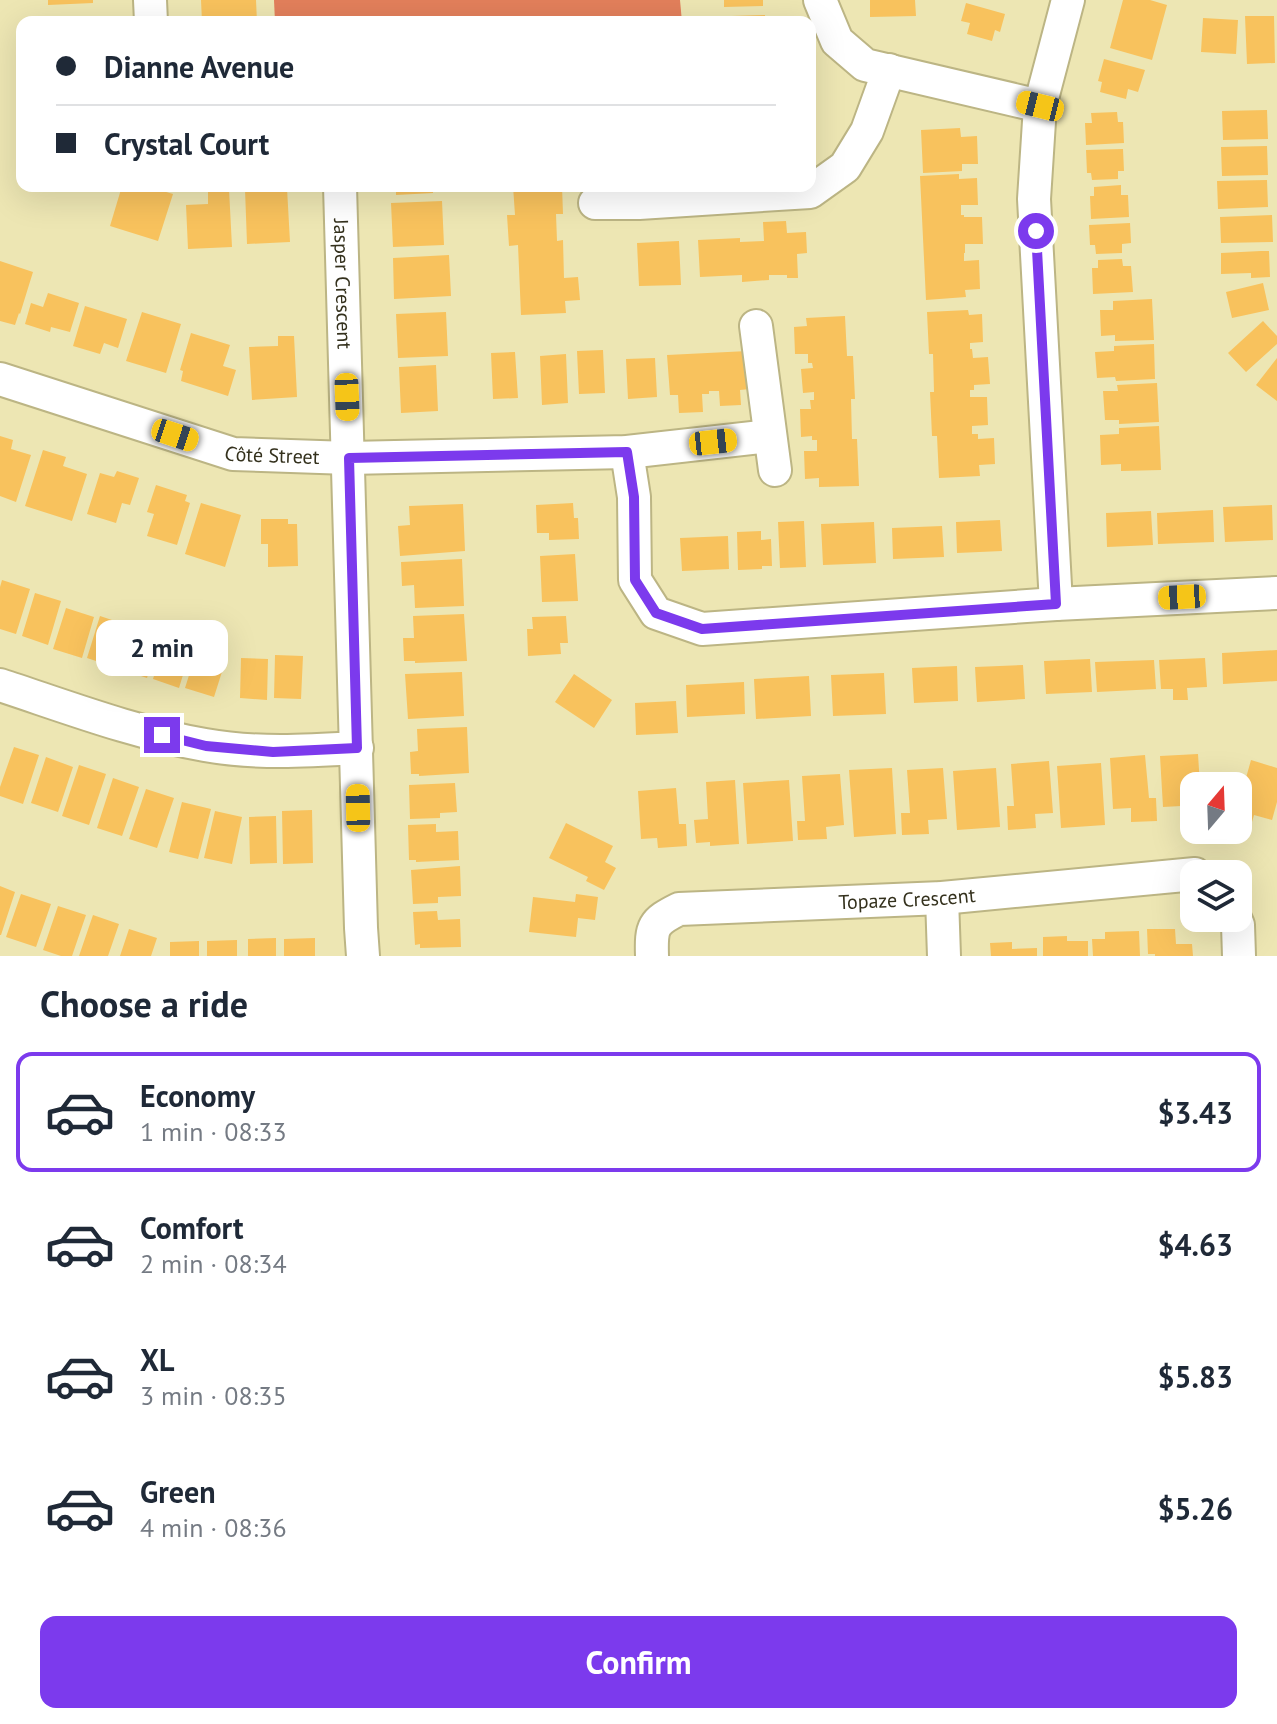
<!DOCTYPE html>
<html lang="en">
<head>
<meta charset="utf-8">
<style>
	body { margin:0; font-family:"PT Sans",sans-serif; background:#f2f2f3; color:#1f2937; height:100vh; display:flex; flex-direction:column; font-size:30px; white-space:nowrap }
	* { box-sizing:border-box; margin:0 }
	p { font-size:26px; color:#747a83 }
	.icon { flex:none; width:44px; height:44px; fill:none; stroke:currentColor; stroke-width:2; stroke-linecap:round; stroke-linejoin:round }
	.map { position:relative; height:956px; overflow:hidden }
	.sheet { display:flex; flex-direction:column; background:#fff; flex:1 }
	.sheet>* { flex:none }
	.guide { position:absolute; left:16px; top:16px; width:800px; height:176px; border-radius:16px; box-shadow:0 8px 32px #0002; display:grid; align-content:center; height:176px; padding:0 40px; background:#fff }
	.needle { width:52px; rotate:19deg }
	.tools { position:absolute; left:1180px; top:772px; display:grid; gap:16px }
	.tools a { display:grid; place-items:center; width:72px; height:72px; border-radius:16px; background:#fff; box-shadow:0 8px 32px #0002; font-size:40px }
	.end { position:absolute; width:36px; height:36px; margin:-18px; border:10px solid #7c3aed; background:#fff; box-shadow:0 0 0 4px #fff }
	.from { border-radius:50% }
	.bubble { position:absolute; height:56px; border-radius:16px; background:#fff; box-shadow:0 8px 32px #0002; font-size:26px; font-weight:700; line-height:56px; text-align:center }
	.car { position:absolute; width:24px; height:48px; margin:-24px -12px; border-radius:10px; box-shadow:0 0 6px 2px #0007; background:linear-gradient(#f5c518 24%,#345 0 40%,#f5c518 0 76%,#345 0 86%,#f5c518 0) }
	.guide b { display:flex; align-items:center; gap:28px; height:76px; font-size:30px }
	.guide b+b { border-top:2px solid #e0e1e3 }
	.guide i { width:20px; height:20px; background:#1f2937 }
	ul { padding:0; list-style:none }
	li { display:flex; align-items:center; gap:24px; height:120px; margin:0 16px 12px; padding:0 24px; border:4px solid transparent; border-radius:16px }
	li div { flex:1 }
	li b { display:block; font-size:30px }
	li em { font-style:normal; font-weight:700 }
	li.selected { border-color:#7c3aed }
	li>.icon { width:72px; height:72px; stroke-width:1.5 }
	h2 { padding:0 40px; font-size:36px; line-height:96px }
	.primary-button { display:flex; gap:16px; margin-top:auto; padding:16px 40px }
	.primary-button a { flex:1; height:92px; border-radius:16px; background:#7c3aed; color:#fff; font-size:32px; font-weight:700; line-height:92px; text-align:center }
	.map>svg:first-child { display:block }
	.forest { fill:#e27f5b }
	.building { fill:#f8c25d }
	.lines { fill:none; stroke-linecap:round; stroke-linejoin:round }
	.minor-casing { stroke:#bcb584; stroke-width:36 }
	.minor { stroke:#fff; stroke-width:32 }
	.route { stroke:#7c3aed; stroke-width:10 }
	.labels { text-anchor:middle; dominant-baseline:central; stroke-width:6; stroke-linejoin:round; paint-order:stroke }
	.street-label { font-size:20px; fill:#34311d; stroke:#fff }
</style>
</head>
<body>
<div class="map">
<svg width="1277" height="956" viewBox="0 0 1277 956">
	<rect width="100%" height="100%" fill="#ede6b3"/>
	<!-- forest -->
	<path class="forest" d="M274,0H680L682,22H275Z"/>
	<!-- building -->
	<path class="building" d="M48,0H93V3L48,5Z
		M201,0H256L257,22H202Z
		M724,0H763V6L724,7Z
		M870,0H915L916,16L870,17Z
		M1123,0H1150L1167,5L1152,60L1110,48Z
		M966,3L1005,14L1000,32L995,30L992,41L967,34L970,23L961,21Z
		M765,15V22H699V17Z
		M1245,16H1274L1275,63L1247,64Z
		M1203,18L1238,20L1236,54L1201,52Z
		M1104,59L1145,70L1138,92L1128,89L1126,99L1100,92L1102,82L1098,81Z
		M1267,110L1268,139L1223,140L1222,111Z
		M1117,112L1118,122H1123L1124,143L1086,145L1085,123H1092L1091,113Z
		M960,128L961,137L977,136L978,164H962V171L923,173L921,130Z
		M1267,146L1268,175L1222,176L1221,147Z
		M1123,149L1124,171H1118V179L1092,180L1091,173H1087L1086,150Z
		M959,174V179L977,178L978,205H961V215H964V217H982L983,244H965V253H964V261L979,260L980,289L965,290L966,297L926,300L920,176Z
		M1267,180L1268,207L1218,209L1217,181Z
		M1121,185V195H1128L1129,217L1091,219L1090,196H1094V187Z
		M122,186H146L173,194L158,241L110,226Z
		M396,186H433V193L396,195Z
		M513,186H562L563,214H556L557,241L563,240L564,278L578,277L580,300L565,301L566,313L521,315L518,245L509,246L507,215H515Z
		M287,188L290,242L247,244L245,189Z
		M229,189L232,247L188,249L186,205L208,204V190Z
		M442,201L444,245L393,247L391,203Z
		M1272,215L1273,242L1221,243L1220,217Z
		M786,221L787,233L806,232L807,253L797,254L798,278H787V275H769V280L742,282V275L700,277L698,240L740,238V242L764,241L763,222Z
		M1130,223L1131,243L1122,244V253L1096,254L1095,245H1090L1089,225Z
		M679,241L681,285L639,286L637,243Z
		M1261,251H1269L1270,277L1251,278V273L1221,274V253Z
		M449,255L451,296L394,299L393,258Z
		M1122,259L1123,266H1131L1133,292L1093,294L1092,268H1098V260Z
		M0,261L33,272L20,314L19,313L15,325L0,321Z
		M1263,283L1269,310L1232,318L1226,292Z
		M48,293L79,303L70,332L51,327L50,332L25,324L31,303L43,307Z
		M1152,299L1154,340L1115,341V335L1101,336L1100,310H1113V301Z
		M85,306L127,319L118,348L104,343L100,354L73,346Z
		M968,310L969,315L982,314L983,342L970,343V349H972L973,358L988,357L990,384L974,385V390H970V397H987L988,425L972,426V434H978V439L994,438L995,464L979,465L980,476L939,478L937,436H932L930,392H934L933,354H929L927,312Z
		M142,312L181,324L166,373L126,361Z
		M446,312L448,356L398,358L396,314Z
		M845,316L847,356H853L855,399H851L852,439H857L859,486L819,487V478L805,479L804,451H817V440H812V436L801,437L800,409H811L810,400H814V392L803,393L801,369L813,368L812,363H808V354H795L794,327L807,326L806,318Z
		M1263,321L1277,336V344L1246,372L1228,353Z
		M191,333L230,345L223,366L236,370L228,396L181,381L183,371L180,370Z
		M278,336H294L297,397L252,400L249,347L278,346Z
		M1154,344L1155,379L1116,381L1115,377L1097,378L1095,352L1114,351V346Z
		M603,350L605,393L579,394L577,351Z
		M748,351L750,389L740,390L741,405L720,406L719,391H709V394H702L703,412L679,413L678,395H670L667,355Z
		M515,352L518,398L493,399L491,353Z
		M566,354L568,403L542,405L540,356Z
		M655,358L657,397L628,399L626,359Z
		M1277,358V401L1256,385Z
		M436,365L438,411L401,413L399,367Z
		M1157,383L1159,422L1119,424V420H1105L1103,391H1118L1117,385Z
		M1159,426L1161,470L1121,471V464L1101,465L1100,435L1119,434V428Z
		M0,436L13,440L11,449L31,455L16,502L0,496Z
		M43,450L66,457L63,466L87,474L72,521L25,506Z
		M117,471L139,478L130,505L122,503L116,523L87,514L100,473L114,477Z
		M156,485L187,495L185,501L190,503L177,545L147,536L154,514L147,512Z
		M201,503L241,515L225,567L185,554Z
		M573,503L574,518H578L579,539L549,540V533H537L536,505Z
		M463,504L465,551L400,556L398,526L410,525L409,506Z
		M1272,505L1273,540L1225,542L1223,507Z
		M1213,510L1214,542L1158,544L1157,513Z
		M1151,511L1153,545L1107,547L1106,513Z
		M261,519H288V524H297L298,566L268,567V544H261Z
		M1000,520L1002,551L957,553L956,522Z
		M804,521L806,567L780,568L778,522Z
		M874,522L876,563L823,565L821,524Z
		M942,526L944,557L893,559L892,528Z
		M761,531V540L771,539L772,566H762V569L738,570L737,532Z
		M728,536L729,569L682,571L680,538Z
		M575,554L578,601L542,602L540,556Z
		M462,559L464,606L415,608L414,585L402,586L401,562Z
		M2,580L30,589L16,634L0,629V587Z
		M35,593L61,601L48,645L22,636Z
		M66,608L94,617L82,658L53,649Z
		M464,614L467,661L415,663V661H404L403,638H414L413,616Z
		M100,616L127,625L114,667L87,658Z
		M566,616L568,643H560L561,654L528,656L527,629H533L532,617Z
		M133,625L161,634L147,678L120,669Z
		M167,634L193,642L179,688L153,679Z
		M197,650L226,659L214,697L185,688Z
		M1277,650V681L1223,684L1222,653Z
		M275,655L303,656L301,699L274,698Z
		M241,658L268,659L267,700L240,698Z
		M1205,658L1207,687L1187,688L1188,700H1173V689H1161L1159,660Z
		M1090,659L1092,692L1046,694L1044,661Z
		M1154,660L1156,689L1097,692L1095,662Z
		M1023,665L1025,699L977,702L975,667Z
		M957,666L958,701L914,703L912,668Z
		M462,672L464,716L408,719L405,674Z
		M884,673L886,714L833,716L831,675Z
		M574,674L612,700L594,728L555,702Z
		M809,676L811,716L756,719L754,679Z
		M744,682L745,714L687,717L686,685Z
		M676,701L678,733L636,735L635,703Z
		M467,727L469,773L419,776V774H411L410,752L418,751L417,729Z
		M14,747L39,755L23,804L0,796V787Z
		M1198,754L1200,786H1194V818H1181V806L1163,807L1160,756Z
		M1145,755L1149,798H1156L1157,821L1131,822V808L1113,809L1110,758Z
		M46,757L73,767L58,812L31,803Z
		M1251,760L1277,768V802L1272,820L1254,815L1250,829L1238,826V786H1229L1230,782L1244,785Z
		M1049,761L1053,813L1035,814L1036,828L1008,830L1007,806H1014L1011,764Z
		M1101,763L1105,825L1061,828L1057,766Z
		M79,765L106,774L89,825L62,816Z
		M892,768L896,834L854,837L849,770Z
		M943,768L947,819L928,820L929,834L902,835L901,813H910L907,770Z
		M996,768L1000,827L957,830L953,771Z
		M840,774L844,825L826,827L827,839L798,840L797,821H805L802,776Z
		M113,778L139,787L122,836L97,828Z
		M735,780L739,844L710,846V842L696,843L694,820L708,819L706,782Z
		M789,780L793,841L747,844L743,783Z
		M455,783L457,812L440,813V818L410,819L409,785Z
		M676,788L679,824H686L687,846L658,848L657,838L641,839L638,791Z
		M146,789L174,798L157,848L129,839Z
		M182,802L211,809L198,859L169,852Z
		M312,810L313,863L283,864L282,811Z
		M215,811L242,817L232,864L204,858Z
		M276,816L277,863L250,864L249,817Z
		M566,823L613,846L605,862L616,868L604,890L586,881L588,877L549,858Z
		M436,824V832L458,831L459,860L416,862V860H409L408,825Z
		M460,866L461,896L438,897V903L413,904L411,870Z
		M0,886L15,892L1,935H0Z
		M21,894L51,904L36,947L6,937Z
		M576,894L598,897L595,920L578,918L576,937L529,932L533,897L575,902Z
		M58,906L86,915L72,956H61L43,950Z
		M437,911L438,920L460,919L461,947L420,948V944L415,945L413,912Z
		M93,915L119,924L108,956H79Z
		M129,929L157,938L151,956H120Z
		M1147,929H1175L1176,944H1192L1193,956H1155V954H1148Z
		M1139,931L1140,956H1093L1092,939H1105V932Z
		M1067,936V941H1088V956H1043V937Z
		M276,938V956H248V939Z
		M315,938V956H284V939Z
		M237,940V956H207V941Z
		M199,941V956H170V942Z
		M1012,942V949L1037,948V956H991L990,943Z"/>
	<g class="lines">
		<!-- minor casing -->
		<g class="minor-casing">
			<g id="minor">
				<path d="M150,0L151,22"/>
				<path d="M820,0L837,41L865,65L1040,106"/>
				<path id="s1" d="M340,186L361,928L363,956"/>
				<path d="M595,203H639L810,192L845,167L867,131L889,70"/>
				<path d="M756,326L775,470"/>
				<path id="s2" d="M0,379L233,454L349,458L627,452L770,436"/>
				<path d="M627,452L634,497L635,580L656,613L702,629L1056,604L1277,593"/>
				<path d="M1056,604L1034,199L1040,106L1068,0"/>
				<path d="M0,685C67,707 135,733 205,745C255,754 306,751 357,748"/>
				<path d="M942,898L944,956"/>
				<path d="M1235,918L1238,925L1239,956"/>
				<path id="s3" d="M652,956C651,926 653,922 679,909L942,898L1195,874"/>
			</g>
		</g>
		<!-- minor -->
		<use href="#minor" class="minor"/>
	</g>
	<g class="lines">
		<!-- route -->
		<path class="route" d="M162,735L206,746L273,752L357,748L349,458L627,452L634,497L635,580L656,613L702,629L1056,604L1036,231"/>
	</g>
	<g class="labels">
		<!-- street labels -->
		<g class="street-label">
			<text stroke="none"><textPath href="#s1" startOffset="98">Jasper Crescent</textPath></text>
			<text stroke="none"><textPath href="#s2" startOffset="284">Côté Street</textPath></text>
			<text stroke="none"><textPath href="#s3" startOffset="288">Topaze Crescent</textPath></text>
		</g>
	</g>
</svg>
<div class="tools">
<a><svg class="needle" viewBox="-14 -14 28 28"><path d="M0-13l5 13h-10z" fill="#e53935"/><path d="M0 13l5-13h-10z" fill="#747a83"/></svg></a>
<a><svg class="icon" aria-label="layers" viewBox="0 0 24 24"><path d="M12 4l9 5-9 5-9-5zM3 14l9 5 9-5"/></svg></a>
</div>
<i class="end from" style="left:1036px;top:231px"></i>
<i class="end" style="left:162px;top:735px"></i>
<div class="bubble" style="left:96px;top:620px;width:132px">2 min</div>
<i class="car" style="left:1040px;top:106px;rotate:284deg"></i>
<i class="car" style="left:347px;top:397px;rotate:178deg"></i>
<i class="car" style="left:175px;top:435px;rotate:108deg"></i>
<i class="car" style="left:713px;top:442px;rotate:84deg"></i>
<i class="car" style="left:1182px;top:597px;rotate:267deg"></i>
<i class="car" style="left:358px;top:808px;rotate:359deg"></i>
<div class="guide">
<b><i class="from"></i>Dianne Avenue</b>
<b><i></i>Crystal Court</b>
</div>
</div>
<section class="sheet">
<h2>Choose a ride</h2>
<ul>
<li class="selected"><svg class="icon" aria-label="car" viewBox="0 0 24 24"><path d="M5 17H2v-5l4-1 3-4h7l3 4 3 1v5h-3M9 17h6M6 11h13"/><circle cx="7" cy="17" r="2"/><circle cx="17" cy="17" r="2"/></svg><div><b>Economy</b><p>1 min · 08:33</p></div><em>$3.43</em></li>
<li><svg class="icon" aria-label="car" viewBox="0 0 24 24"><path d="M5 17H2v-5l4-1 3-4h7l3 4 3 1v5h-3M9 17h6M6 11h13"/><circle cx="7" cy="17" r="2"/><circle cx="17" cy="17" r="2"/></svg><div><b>Comfort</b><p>2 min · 08:34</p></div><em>$4.63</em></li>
<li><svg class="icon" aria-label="car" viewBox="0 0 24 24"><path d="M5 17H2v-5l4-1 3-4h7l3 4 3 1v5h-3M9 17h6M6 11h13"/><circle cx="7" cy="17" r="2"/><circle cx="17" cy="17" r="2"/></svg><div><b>XL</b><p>3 min · 08:35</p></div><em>$5.83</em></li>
<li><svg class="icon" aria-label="car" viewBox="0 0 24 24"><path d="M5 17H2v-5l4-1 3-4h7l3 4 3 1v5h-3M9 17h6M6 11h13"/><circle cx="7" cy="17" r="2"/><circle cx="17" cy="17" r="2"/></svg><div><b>Green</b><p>4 min · 08:36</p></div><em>$5.26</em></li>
</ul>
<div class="primary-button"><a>Confirm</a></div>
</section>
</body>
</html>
